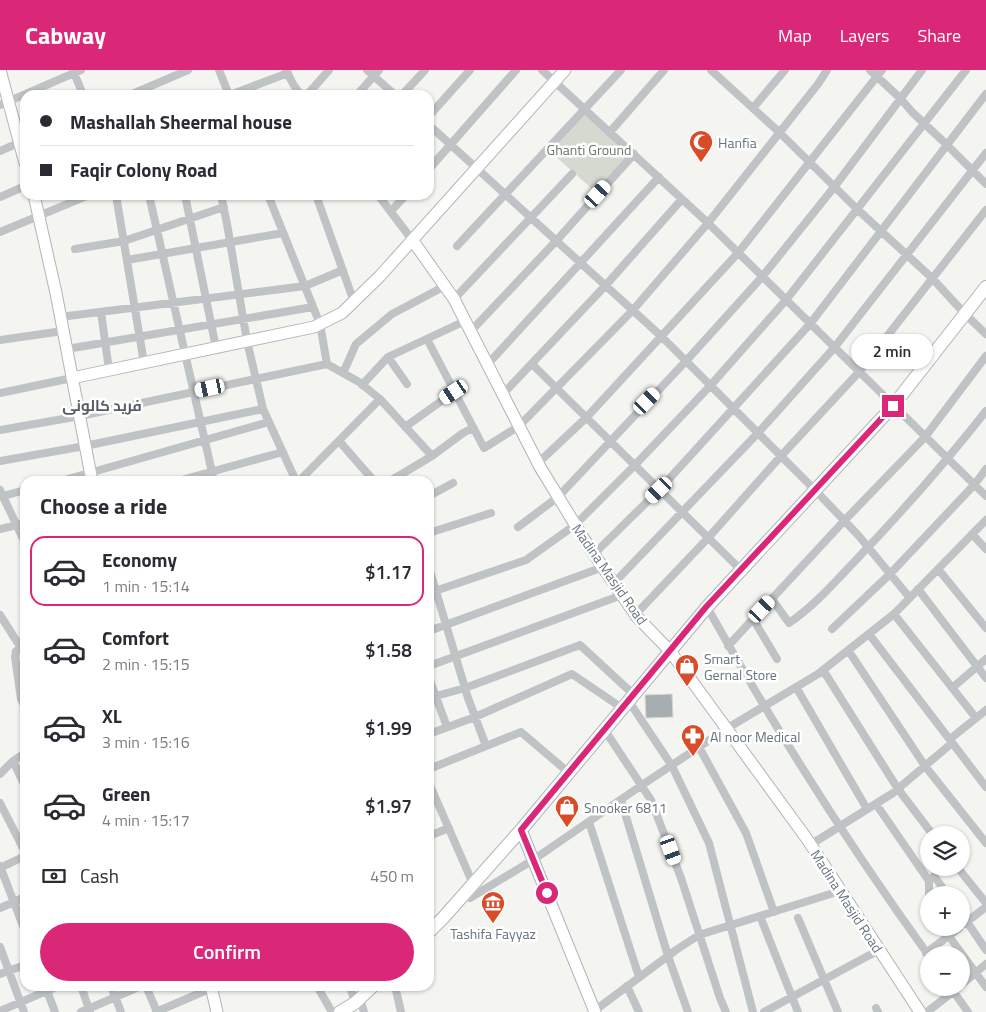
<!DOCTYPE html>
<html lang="en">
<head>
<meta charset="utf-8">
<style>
	body { margin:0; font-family:"Titillium Web",Cairo,sans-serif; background:#f7f7f7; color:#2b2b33; height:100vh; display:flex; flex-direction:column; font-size:19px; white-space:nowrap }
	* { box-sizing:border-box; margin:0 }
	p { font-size:16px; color:#7c7c81 }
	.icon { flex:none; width:28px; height:28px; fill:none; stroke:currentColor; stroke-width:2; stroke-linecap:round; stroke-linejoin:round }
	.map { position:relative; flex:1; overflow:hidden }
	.side { position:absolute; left:20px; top:406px; width:414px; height:515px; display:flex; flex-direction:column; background:#fff; border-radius:15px; box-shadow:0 1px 4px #0004 }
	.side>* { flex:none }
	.hud { position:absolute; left:20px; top:20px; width:414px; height:110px; border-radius:15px; box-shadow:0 1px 4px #0004; display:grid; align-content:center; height:110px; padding:0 20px; background:#fff }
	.fabs { position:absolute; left:920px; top:756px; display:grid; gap:10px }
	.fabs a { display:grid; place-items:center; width:50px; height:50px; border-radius:50%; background:#fff; box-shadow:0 1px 4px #0004; font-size:25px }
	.end { position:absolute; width:22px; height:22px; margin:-11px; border:6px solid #db2777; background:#fff; box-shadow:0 0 0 2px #fff }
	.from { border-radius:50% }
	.bubble { position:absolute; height:35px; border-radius:18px; background:#fff; box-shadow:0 1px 4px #0004; font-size:16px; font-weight:600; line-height:35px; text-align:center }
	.car { position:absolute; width:15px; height:30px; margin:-15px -8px; border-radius:6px; box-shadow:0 0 4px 1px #0007; background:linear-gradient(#fff 24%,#345 0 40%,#fff 0 76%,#345 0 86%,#fff 0) }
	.hud b { display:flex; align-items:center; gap:18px; height:48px; font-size:19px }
	.hud b+b { border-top:1px solid #e1e1e2 }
	.hud i { width:12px; height:12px; background:#2b2b33 }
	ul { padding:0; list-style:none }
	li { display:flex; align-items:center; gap:15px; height:70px; margin:0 10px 8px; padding:0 10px; border:2px solid transparent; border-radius:15px }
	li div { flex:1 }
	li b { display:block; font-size:19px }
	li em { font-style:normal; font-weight:600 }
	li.active { border-color:#db2777 }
	li>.icon { width:45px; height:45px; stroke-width:1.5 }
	h2 { padding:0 20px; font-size:22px; line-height:60px }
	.pay { display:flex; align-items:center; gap:12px; height:55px; padding:0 20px; font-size:19px }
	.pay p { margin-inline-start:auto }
	.action { display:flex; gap:10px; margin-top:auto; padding:10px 20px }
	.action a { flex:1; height:58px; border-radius:30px; background:#db2777; color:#fff; font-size:20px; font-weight:600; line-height:58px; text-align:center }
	header { display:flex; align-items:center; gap:30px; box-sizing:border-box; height:70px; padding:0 25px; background:#db2777; color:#fff }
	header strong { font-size:24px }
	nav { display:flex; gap:28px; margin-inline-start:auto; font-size:18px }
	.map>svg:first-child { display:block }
	.green { fill:#d5dad1 }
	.building { fill:#a6aeb2; stroke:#d5d5d3 }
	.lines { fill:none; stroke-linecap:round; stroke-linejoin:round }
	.secondary-casing { stroke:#afb5b8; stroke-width:13 }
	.primary-casing { stroke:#b0b5b8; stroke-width:14 }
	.street { stroke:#bfc3c6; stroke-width:8 }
	.secondary { stroke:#fff; stroke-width:11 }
	.primary { stroke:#fff; stroke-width:12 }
	.route { stroke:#db2777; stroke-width:6 }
	.labels { text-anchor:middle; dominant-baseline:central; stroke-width:5; stroke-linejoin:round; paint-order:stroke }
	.poi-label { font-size:14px; fill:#64747f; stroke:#fff; text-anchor:start }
	.park-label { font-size:14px; fill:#677763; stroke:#fff }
	.street-label { font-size:14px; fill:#64747f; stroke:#fff }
	.neighbourhood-label { font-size:15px; font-weight:bold; fill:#525d65; stroke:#fff }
</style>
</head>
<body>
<header>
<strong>Cabway</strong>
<nav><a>Map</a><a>Layers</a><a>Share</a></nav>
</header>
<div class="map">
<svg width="986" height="942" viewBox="0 0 986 942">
	<rect width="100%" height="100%" fill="#f4f4f0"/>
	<!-- green -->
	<path class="green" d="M584,38L634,84L598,124L547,79Z"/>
	<!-- building -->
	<path class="building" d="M672,624L673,647L646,648L645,625Z"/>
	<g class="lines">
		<!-- secondary casing -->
		<g class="secondary-casing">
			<path id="secondary" d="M0,0L25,93
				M34,125L56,223L92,411
				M413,171L454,229L540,397L587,474L637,547L670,581L807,769L920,942
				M72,308L314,257L342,243L380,206L565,0
				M521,760L595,942
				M211,916L217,942"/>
		</g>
		<!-- primary casing -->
		<g class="primary-casing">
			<path id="primary" d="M429,862L443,848L521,760L707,537L893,336L986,217
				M340,942L355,933L373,916"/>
		</g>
		<!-- street -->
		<path class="street" d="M73,0L83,25
			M219,0L229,25
			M286,0L293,14L301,25
			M367,0L395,25
			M542,0L708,153L986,426
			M711,0L779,62L857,139L932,208L965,244L986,264
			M870,0L901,29L912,42L946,74L986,114
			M130,25L188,0
			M230,25L288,3
			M307,25L329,0
			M357,25L379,0
			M402,25L425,0
			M0,35L81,0
			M753,38L785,0
			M429,46L470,0
			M429,55L661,266L815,420L858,465L910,528
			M610,62L664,0
			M0,81L25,70
			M429,99L516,0
			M116,125L144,293
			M149,125L214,411
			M185,125L216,278
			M221,125L227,154L247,271L263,339L296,411
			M268,125L320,254L327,294
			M316,125L354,232
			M378,125L413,171
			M0,127L25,116
			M391,141L406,125
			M0,162L89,125
			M457,176L621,0
			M75,179L124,171L224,137
			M127,190L283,163
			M454,229L572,104
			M101,242L109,300
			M60,247L305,216L343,200
			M470,262L557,170L634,84
			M427,269L484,378L519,356L633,240L708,153L818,14L827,0
			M0,270L63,261
			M67,279L313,237
			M388,287L407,314
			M532,294L741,500
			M487,295L659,107
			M343,303L356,274L392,244L445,216
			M362,315L388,287L465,251
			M0,323L72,308
			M502,325L606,215L682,129
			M405,357L454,322
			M0,360L80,346L327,294L359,312L380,329L432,386
			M339,371L374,411
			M0,391L85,376L263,339
			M538,393L586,348L738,183L882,0
			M61,411L269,352
			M178,411L283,382
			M299,411L380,329
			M390,411L432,386L463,363L473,358
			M0,420L25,473
			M429,426L453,413
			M0,427L25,420
			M518,457L558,427L686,291L762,207L835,116L922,0
			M0,459L25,453
			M429,463L491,443
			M972,464L986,479
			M594,484L659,420L810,254L986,24
			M429,498L468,628L486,676
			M938,499L986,558
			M614,513L758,363L834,278L986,83
			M918,519L986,608
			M429,523L526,490L575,455L634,396L710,316L786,230L966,0
			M772,529L789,553C814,536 834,513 855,491C901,443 945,393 986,341
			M707,537C774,657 848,774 929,886
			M636,544L708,468L781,386L859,302L986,140
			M894,544L976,648
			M0,545L21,578
			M753,549L777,589
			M832,559L890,504L975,414L986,399
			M429,561L603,497
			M869,564L986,717
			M25,576L16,581L15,587L21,629L25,637
			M728,576L844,451L925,367L986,286
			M848,580L925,696L986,773
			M429,596L622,525
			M823,600L898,719L933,765
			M429,608L447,657
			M796,617L867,739
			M952,618L986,589
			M429,628L465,618L580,575L633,624
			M628,630L672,696L709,773L753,942
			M604,659L651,730L681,808L720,928L726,942
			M429,664L475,647L572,604L622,638
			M950,669L986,640
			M699,677L746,763L774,842
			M13,691L25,716
			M429,699L521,662L568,702
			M0,704L13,691L25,683
			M429,713L473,814
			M621,730L668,886L688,942
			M0,733L25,782
			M876,734L929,811V833
			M589,752L639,907
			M429,766L449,758
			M810,775L893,723L952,673
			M0,796L25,861
			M0,798L25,786
			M958,798L986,833
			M929,811L934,806L948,825
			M470,828L533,790L642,715L726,659L818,604L894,544L986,450
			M0,838L25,827
			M961,843L986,880
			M760,846L798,942
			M798,848L838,942
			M964,854L986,837
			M943,858L986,917
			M0,877L24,942
			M926,883L959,858
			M0,904L25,895
			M961,915L986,894
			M81,916L90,942
			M111,916L121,942
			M146,916L157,942
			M317,916L332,942
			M350,916L355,933
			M395,916L401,942
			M627,916L639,942
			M46,918L55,942
			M951,918L968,942
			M360,928L364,942
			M876,938L878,942
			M0,941L58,916
			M594,941L676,880L699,865L840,821
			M81,942L141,916
			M156,942L214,917
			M764,942L879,880
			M927,942L958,918"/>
		<!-- secondary -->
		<use href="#secondary" class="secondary"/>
		<!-- primary -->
		<use href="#primary" class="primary"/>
	</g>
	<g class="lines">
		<!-- route -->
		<path class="route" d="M547,823L521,760L706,537L893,336"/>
	</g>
	<!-- icons -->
	<defs>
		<g id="mosque-pin" transform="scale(1.25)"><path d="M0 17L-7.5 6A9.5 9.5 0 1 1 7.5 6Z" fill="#d94c2a" stroke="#fff"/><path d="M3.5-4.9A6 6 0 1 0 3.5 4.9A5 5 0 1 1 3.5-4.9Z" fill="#fff"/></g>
		<g id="shop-pin" transform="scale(1.25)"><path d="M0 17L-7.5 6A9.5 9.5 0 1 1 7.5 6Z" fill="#d94c2a" stroke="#fff"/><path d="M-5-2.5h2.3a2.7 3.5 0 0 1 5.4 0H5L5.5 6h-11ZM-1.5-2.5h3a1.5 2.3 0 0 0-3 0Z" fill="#fff"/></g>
		<g id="pharmacy-pin" transform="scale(1.25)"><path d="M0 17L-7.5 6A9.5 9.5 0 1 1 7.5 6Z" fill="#d94c2a" stroke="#fff"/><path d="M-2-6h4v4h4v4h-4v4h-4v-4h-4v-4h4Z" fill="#fff"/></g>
		<g id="museum-pin" transform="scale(1.25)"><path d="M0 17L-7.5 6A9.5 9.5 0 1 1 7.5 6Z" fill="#d94c2a" stroke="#fff"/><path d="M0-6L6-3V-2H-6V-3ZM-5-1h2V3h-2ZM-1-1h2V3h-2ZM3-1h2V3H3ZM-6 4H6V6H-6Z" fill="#fff"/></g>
	</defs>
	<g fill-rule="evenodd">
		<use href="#mosque-pin" x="701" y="72"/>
		<use href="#shop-pin" x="687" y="596"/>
		<use href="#pharmacy-pin" x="693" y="666"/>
		<use href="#shop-pin" x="567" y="737"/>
		<use href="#museum-pin" x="493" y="833"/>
	</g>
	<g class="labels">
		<!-- poi labels -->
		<g class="poi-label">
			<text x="718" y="72">Hanfia</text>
			<text x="704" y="588">Smart<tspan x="704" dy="16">Gernal Store</tspan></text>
			<text x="710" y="666">Al noor Medical</text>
			<text x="584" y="737">Snooker 6811</text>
			<text x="493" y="863" text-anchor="middle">Tashifa Fayyaz</text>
		</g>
		<!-- park labels -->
		<g class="park-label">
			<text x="589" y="79">Ghanti Ground</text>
		</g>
		<!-- street labels -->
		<g class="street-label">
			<text transform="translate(610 504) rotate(55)">Madina Masjid Road</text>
			<text transform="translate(847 831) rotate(57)">Madina Masjid Road</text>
		</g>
		<!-- neighbourhood labels -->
		<g class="neighbourhood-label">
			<text x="102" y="335">فرید کالونی</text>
		</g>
	</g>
</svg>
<div class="fabs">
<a><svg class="icon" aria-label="layers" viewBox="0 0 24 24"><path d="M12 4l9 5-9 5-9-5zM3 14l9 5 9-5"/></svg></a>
<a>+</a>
<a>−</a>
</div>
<i class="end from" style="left:547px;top:823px"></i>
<i class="end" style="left:893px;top:336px"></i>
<div class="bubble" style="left:851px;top:264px;width:82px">2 min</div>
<i class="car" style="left:598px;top:124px;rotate:42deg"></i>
<i class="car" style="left:210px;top:318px;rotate:258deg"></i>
<i class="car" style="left:454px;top:322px;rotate:236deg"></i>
<i class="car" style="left:647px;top:331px;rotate:44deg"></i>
<i class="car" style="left:659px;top:420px;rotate:226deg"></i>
<i class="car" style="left:762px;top:539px;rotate:43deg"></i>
<i class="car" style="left:671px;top:780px;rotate:160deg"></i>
<div class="hud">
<b><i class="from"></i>Mashallah Sheermal house</b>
<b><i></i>Faqir Colony Road</b>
</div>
<section class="side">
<h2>Choose a ride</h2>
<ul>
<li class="active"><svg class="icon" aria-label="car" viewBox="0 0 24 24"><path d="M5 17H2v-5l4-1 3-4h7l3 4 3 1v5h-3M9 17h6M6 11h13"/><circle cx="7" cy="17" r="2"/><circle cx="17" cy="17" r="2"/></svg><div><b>Economy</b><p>1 min · 15:14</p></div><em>$1.17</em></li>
<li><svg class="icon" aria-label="car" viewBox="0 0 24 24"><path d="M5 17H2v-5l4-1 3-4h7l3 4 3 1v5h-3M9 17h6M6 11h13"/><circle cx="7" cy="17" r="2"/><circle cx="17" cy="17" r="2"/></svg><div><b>Comfort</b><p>2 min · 15:15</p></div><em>$1.58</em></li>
<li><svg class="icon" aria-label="car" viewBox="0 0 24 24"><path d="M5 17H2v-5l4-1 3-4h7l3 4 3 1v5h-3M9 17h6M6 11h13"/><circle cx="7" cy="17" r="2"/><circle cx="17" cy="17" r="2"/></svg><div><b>XL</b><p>3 min · 15:16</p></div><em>$1.99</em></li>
<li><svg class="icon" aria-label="car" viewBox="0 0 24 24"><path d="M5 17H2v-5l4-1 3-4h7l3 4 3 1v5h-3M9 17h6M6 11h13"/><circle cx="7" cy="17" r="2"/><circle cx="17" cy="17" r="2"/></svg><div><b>Green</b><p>4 min · 15:17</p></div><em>$1.97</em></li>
</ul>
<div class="pay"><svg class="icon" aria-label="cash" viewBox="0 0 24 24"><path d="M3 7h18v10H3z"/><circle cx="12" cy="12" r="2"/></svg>Cash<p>450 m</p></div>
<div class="action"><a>Confirm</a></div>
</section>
</div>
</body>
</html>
